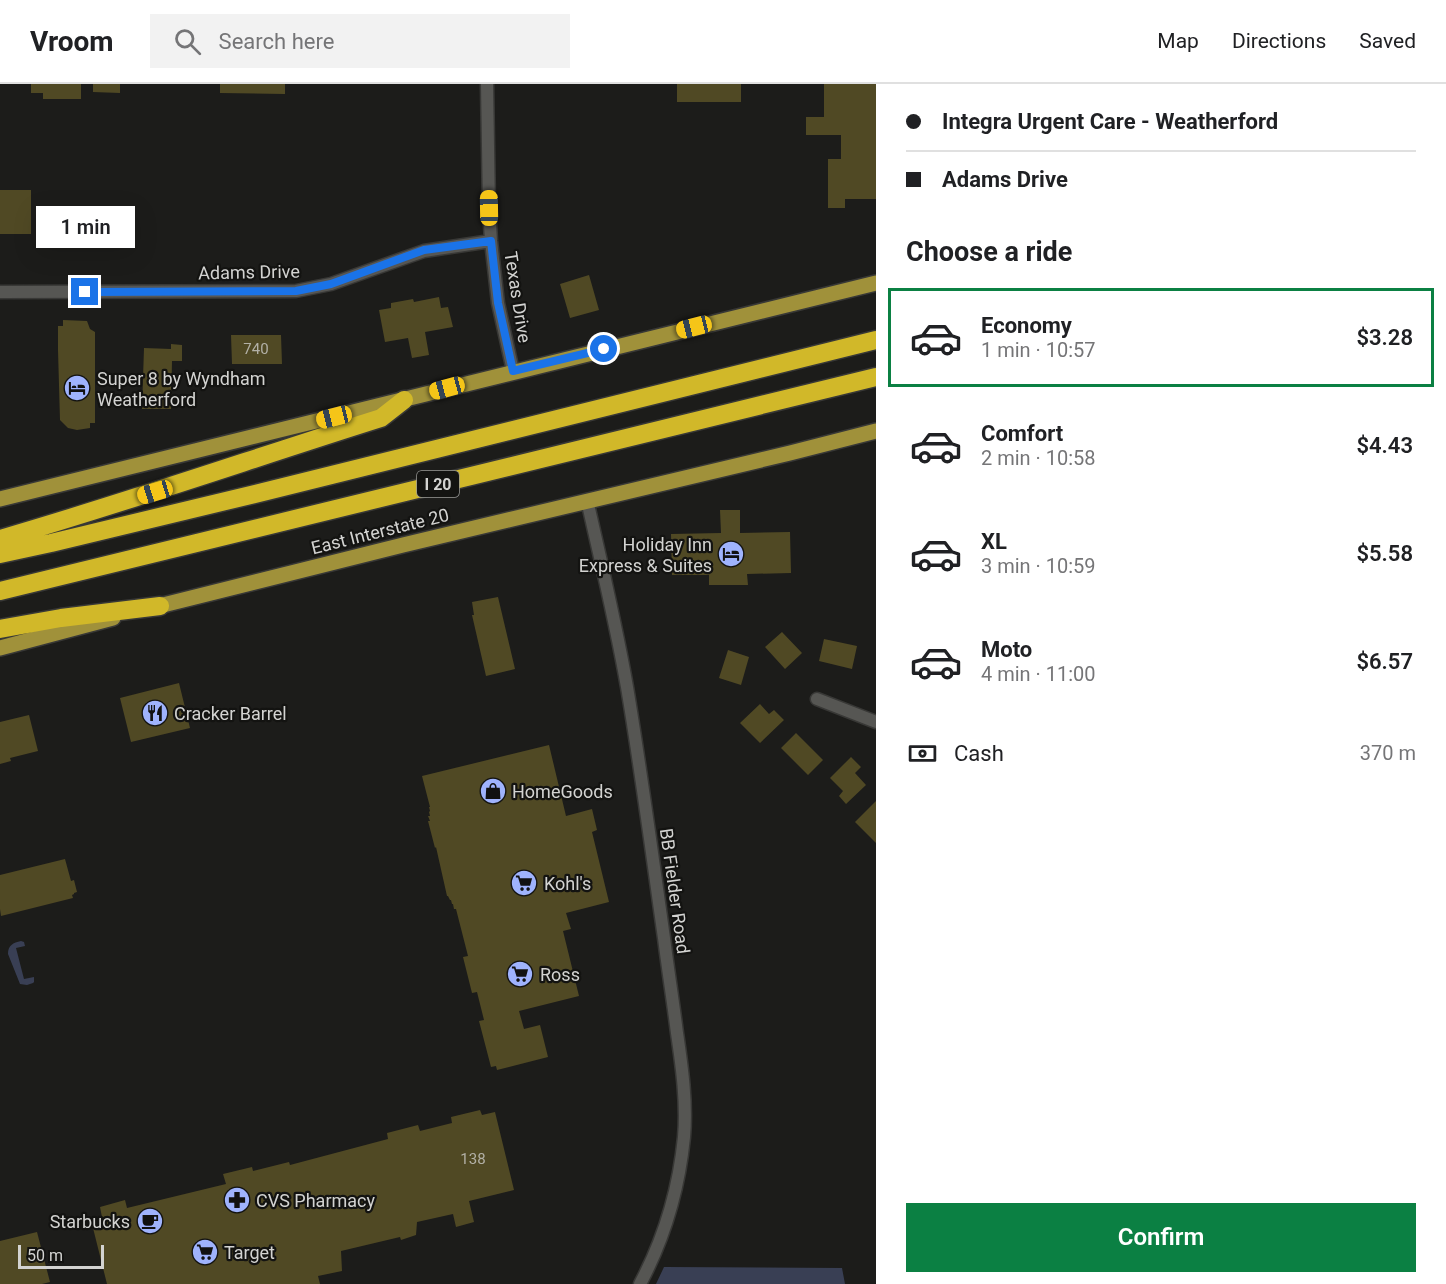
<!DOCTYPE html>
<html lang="en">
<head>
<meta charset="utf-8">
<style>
	body { margin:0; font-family:Roboto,sans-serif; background:#f2f2f2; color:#202124; height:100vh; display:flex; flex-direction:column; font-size:22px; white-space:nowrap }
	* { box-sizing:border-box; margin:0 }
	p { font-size:20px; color:#757577 }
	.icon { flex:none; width:33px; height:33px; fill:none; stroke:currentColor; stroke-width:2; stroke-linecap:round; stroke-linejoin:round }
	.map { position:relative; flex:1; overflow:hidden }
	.panel { display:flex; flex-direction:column; background:#fff; width:570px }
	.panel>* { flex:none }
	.banner { display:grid; align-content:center; height:132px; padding:0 30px; background:#fff }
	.scale { position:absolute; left:18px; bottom:15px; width:86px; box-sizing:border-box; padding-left:6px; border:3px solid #d3d3d1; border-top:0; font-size:16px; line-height:21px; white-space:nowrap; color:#d3d3d1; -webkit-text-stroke:4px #131311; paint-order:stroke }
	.end { position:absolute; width:27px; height:27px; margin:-14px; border:8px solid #1a73e8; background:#fff; box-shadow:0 0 0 3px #fff }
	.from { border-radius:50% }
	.bubble { position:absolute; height:42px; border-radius:0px; background:#fff; box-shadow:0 6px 24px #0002; font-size:20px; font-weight:600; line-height:42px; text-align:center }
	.car { position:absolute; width:18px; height:36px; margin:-18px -9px; border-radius:8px; box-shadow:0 0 4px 2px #0007; background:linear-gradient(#f5c518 24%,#345 0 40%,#f5c518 0 76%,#345 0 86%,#f5c518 0) }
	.banner b { display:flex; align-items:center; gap:21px; height:57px; font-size:22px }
	.banner b+b { border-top:2px solid #e0e0e0 }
	.banner i { width:15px; height:15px; background:#202124 }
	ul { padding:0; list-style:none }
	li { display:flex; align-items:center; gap:18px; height:99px; margin:0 12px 9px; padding:0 18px; border:3px solid transparent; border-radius:0px }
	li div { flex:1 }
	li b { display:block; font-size:22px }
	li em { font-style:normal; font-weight:600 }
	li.active { border-color:#0b8043 }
	li>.icon { width:54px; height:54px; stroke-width:1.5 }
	h2 { padding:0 30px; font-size:27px; line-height:72px }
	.pay { display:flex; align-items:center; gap:15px; height:66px; padding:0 30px; font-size:22px }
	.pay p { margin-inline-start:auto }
	.action { display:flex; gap:12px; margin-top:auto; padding:12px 30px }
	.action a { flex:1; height:69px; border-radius:0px; background:#0b8043; color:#fff; font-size:24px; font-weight:600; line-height:69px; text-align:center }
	header { display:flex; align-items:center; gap:36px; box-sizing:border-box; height:84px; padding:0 30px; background:#fff; border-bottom:2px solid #e0e0e0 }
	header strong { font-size:28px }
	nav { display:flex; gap:33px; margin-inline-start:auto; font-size:21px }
	.search { width:420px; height:54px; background:#f2f2f2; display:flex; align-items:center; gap:15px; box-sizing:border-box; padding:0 21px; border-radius:0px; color:#757577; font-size:22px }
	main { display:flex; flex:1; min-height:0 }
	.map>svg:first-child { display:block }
	.green { fill:#393f54 }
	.building { fill:#504924 }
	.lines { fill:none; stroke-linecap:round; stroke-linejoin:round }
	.minor-casing { stroke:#383836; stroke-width:15 }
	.major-casing { stroke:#383836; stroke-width:18 }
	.highway-casing { stroke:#383836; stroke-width:21 }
	.minor { stroke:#565653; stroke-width:12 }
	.major { stroke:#a0913a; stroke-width:15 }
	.highway { stroke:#d1b829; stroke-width:18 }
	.route { stroke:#1a73e8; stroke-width:8 }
	.labels { text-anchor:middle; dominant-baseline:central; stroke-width:4.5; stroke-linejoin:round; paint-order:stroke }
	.number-label { font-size:15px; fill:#b2b0a6 }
	.shield { fill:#131311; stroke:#999997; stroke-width:1.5 }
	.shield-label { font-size:16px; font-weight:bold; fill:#d3d3d1 }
	.street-label { font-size:18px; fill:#d3d3d1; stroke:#131311 }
	.poi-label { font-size:18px; fill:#d3d3d1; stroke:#131311; text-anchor:start }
</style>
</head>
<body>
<header>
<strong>Vroom</strong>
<div class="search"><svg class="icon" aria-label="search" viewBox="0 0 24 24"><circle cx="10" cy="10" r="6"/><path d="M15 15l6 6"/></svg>Search here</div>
<nav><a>Map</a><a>Directions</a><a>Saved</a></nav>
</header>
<main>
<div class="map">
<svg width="876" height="1200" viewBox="0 0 876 1200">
	<rect width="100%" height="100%" fill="#1c1c1a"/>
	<!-- green -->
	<path class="green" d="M21,857L24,858L25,862L16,864L24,895L34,893V898L33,899L27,901L20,900L8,870C8,861 13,859 21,857Z
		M664,1183L842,1184L845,1200H656Z"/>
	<!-- building -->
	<path class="building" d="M31,0H81V15H43V9H31Z
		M93,0H120V9L93,8Z
		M220,0H285V10L220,9Z
		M677,0H741V18H677Z
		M824,0H876V115H845V124H828V75H841V51H806V33H824Z
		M0,106H31V150H0Z
		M589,191L599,226L570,234L560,200Z
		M439,213L441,224L448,223L453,243L425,248L429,271L412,274L408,254L385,258L379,226L391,224V219L413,215L414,218Z
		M63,236L87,237L90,245L95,248V339H90V344L77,346L68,344L60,336L58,266V242H63Z
		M231,251H281L282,280H232Z
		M171,260L182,261V277H172L171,325H142L144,264L171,265Z
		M720,426H740V449L790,448L791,489L747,490L748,501H709V491H672L671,450L721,449Z
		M498,513L515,585L486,592L472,531H474L472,518Z
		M782,548L802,569L785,585L765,563Z
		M824,555L857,562L852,585L819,577Z
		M728,566L749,573L741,601L719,594Z
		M179,599L190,644L131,658L120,614Z
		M760,620L769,630L774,626L784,636L760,659L740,639Z
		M29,631L38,667L10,674L11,677L0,680V638Z
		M796,649L823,676L808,691L781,664Z
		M549,661L566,732L592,725L597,746L592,748L609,818L566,829L571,845L563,847L579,912L519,927L524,945L540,941L548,973L497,986L496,982L491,983L479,937L484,936L477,908L472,909L463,873L468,872L456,825H454L453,820H452L451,816H450L448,812H447L436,763L435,764L428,737H430L428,732H430L429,728L430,727L429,723H430L422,692Z
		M851,673L861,683L855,689L866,701L846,720L839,712L843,707L830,694Z
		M876,717V759L855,738Z
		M65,775L71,797L74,796L77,808L74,809V810L72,811L73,814L1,832L0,825V791Z
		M480,1026L482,1031L495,1028L514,1106L469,1117L474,1138L456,1143L453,1130L417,1138L416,1151L401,1156L400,1153L341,1167L342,1187L318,1192L320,1200H107L91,1136L102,1133L100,1123L125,1116L127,1124L226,1100L223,1090L252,1083L253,1087L289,1078L290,1081L388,1055L387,1049L418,1041L420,1047L452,1039L451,1033Z
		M37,1148L50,1198L42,1200H0V1157Z"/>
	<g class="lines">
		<!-- minor casing -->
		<g class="minor-casing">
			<path id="minor" d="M487,0L489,124L491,157L498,219L513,287
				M0,208L296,207L331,200L424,167L491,157
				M587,416C601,478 616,540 627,603C641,686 652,770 664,854C668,886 673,917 677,949C682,983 687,1019 684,1053C679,1104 664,1155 640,1200
				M817,615L876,638"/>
		</g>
		<!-- major casing -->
		<g class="major-casing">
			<path id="major" d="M0,415L876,199
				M151,524L403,461L790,369L876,347
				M0,564L113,534"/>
		</g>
		<!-- highway casing -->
		<g class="highway-casing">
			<path id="highway" d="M0,455C128,418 254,374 381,334L404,316
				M0,470L51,459L263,408L876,256
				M0,507L876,293
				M0,545L61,534L160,522"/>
		</g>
		<!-- minor -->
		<use href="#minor" class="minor"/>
		<!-- major -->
		<use href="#major" class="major"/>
		<!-- highway -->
		<use href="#highway" class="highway"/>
	</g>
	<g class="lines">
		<!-- route -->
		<path class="route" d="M85,208L296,207L331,200L424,166L491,157L498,219L513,287L604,265"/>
	</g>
	<!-- icons -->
	<defs>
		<g id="hotel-disc" transform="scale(1.35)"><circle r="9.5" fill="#9fb3fd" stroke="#131311"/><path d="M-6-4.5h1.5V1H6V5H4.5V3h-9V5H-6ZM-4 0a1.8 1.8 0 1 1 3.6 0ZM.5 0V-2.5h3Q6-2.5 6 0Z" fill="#111"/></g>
		<g id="restaurant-disc" transform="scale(1.35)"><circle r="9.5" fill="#9fb3fd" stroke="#131311"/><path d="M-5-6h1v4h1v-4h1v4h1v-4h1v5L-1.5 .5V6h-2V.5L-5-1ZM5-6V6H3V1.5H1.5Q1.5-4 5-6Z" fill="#111"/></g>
		<g id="shop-disc" transform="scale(1.35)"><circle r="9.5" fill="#9fb3fd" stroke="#131311"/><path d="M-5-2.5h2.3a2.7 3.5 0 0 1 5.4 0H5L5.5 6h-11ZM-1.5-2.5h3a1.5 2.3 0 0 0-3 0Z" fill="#111"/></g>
		<g id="supermarket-disc" transform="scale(1.35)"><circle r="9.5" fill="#9fb3fd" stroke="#131311"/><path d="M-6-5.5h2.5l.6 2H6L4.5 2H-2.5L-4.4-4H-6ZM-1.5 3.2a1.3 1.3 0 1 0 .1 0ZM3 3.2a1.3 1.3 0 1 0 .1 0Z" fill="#111"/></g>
		<g id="pharmacy-disc" transform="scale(1.35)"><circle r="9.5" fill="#9fb3fd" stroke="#131311"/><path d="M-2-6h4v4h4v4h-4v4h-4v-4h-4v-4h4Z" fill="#111"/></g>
		<g id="cafe-disc" transform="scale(1.35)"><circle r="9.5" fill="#9fb3fd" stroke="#131311"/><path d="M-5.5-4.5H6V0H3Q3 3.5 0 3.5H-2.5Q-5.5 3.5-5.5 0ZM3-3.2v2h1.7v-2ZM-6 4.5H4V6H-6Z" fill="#111"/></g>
	</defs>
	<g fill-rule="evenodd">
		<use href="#hotel-disc" x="77" y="304"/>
		<use href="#hotel-disc" x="731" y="470"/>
		<use href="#restaurant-disc" x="155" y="629"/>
		<use href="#shop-disc" x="493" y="707"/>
		<use href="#supermarket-disc" x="524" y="799"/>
		<use href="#supermarket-disc" x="520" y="890"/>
		<use href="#pharmacy-disc" x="237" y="1116"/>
		<use href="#cafe-disc" x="150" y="1137"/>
		<use href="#supermarket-disc" x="205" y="1168"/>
	</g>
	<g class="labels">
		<!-- number labels -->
		<g class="number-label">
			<text x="256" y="265">740</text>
			<text x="473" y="1075">138</text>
		</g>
		<!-- shield labels -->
		<rect class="shield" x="417" y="387" width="42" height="26" rx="4.5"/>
		<g class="shield-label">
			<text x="438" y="400">I 20</text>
		</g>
		<!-- street labels -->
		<g class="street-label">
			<text transform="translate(249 188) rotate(-1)">Adams Drive</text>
			<text transform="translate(518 213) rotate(81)">Texas Drive</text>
			<text transform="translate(380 447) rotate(-14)">East Interstate 20</text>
			<text transform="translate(675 807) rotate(82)">BB Fielder Road</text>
		</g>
		<!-- poi labels -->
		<g class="poi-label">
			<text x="97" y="294">Super 8 by Wyndham<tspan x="97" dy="21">Weatherford</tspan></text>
			<text x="712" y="460" text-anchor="end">Holiday Inn<tspan x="712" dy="21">Express &amp; Suites</tspan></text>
			<text x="174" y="629">Cracker Barrel</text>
			<text x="512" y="707">HomeGoods</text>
			<text x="544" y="799">Kohl's</text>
			<text x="540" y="890">Ross</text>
			<text x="256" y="1116">CVS Pharmacy</text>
			<text x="130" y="1137" text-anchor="end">Starbucks</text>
			<text x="224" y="1168">Target</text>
		</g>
	</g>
</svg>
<div class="scale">50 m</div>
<i class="end from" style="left:604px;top:265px"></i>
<i class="end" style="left:85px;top:208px"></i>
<div class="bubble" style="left:36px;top:122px;width:99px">1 min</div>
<i class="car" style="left:489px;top:124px;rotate:359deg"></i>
<i class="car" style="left:694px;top:243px;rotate:256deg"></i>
<i class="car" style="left:447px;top:304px;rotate:255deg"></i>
<i class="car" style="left:334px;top:333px;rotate:256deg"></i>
<i class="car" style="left:155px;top:408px;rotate:253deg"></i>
</div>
<section class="panel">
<div class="banner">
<b><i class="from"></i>Integra Urgent Care - Weatherford</b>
<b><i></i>Adams Drive</b>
</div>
<h2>Choose a ride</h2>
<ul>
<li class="active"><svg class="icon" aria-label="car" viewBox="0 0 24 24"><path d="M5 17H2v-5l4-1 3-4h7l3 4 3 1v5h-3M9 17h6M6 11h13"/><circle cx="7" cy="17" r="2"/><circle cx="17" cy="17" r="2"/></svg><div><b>Economy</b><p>1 min · 10:57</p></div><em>$3.28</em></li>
<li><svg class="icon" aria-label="car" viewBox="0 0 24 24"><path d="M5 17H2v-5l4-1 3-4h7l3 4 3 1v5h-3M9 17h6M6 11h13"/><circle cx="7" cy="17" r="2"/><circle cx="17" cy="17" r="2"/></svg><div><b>Comfort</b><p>2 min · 10:58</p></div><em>$4.43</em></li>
<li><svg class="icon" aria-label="car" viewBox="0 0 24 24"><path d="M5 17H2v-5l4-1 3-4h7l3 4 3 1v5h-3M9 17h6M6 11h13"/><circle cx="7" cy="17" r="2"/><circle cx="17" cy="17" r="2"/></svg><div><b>XL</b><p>3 min · 10:59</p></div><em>$5.58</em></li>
<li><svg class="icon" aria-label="car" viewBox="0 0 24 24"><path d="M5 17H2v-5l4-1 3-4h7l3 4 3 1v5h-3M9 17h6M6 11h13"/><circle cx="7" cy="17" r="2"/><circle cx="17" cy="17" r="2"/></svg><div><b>Moto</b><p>4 min · 11:00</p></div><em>$6.57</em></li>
</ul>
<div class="pay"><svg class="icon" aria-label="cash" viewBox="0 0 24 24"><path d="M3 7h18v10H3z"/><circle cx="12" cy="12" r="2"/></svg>Cash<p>370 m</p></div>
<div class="action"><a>Confirm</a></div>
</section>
</main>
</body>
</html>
